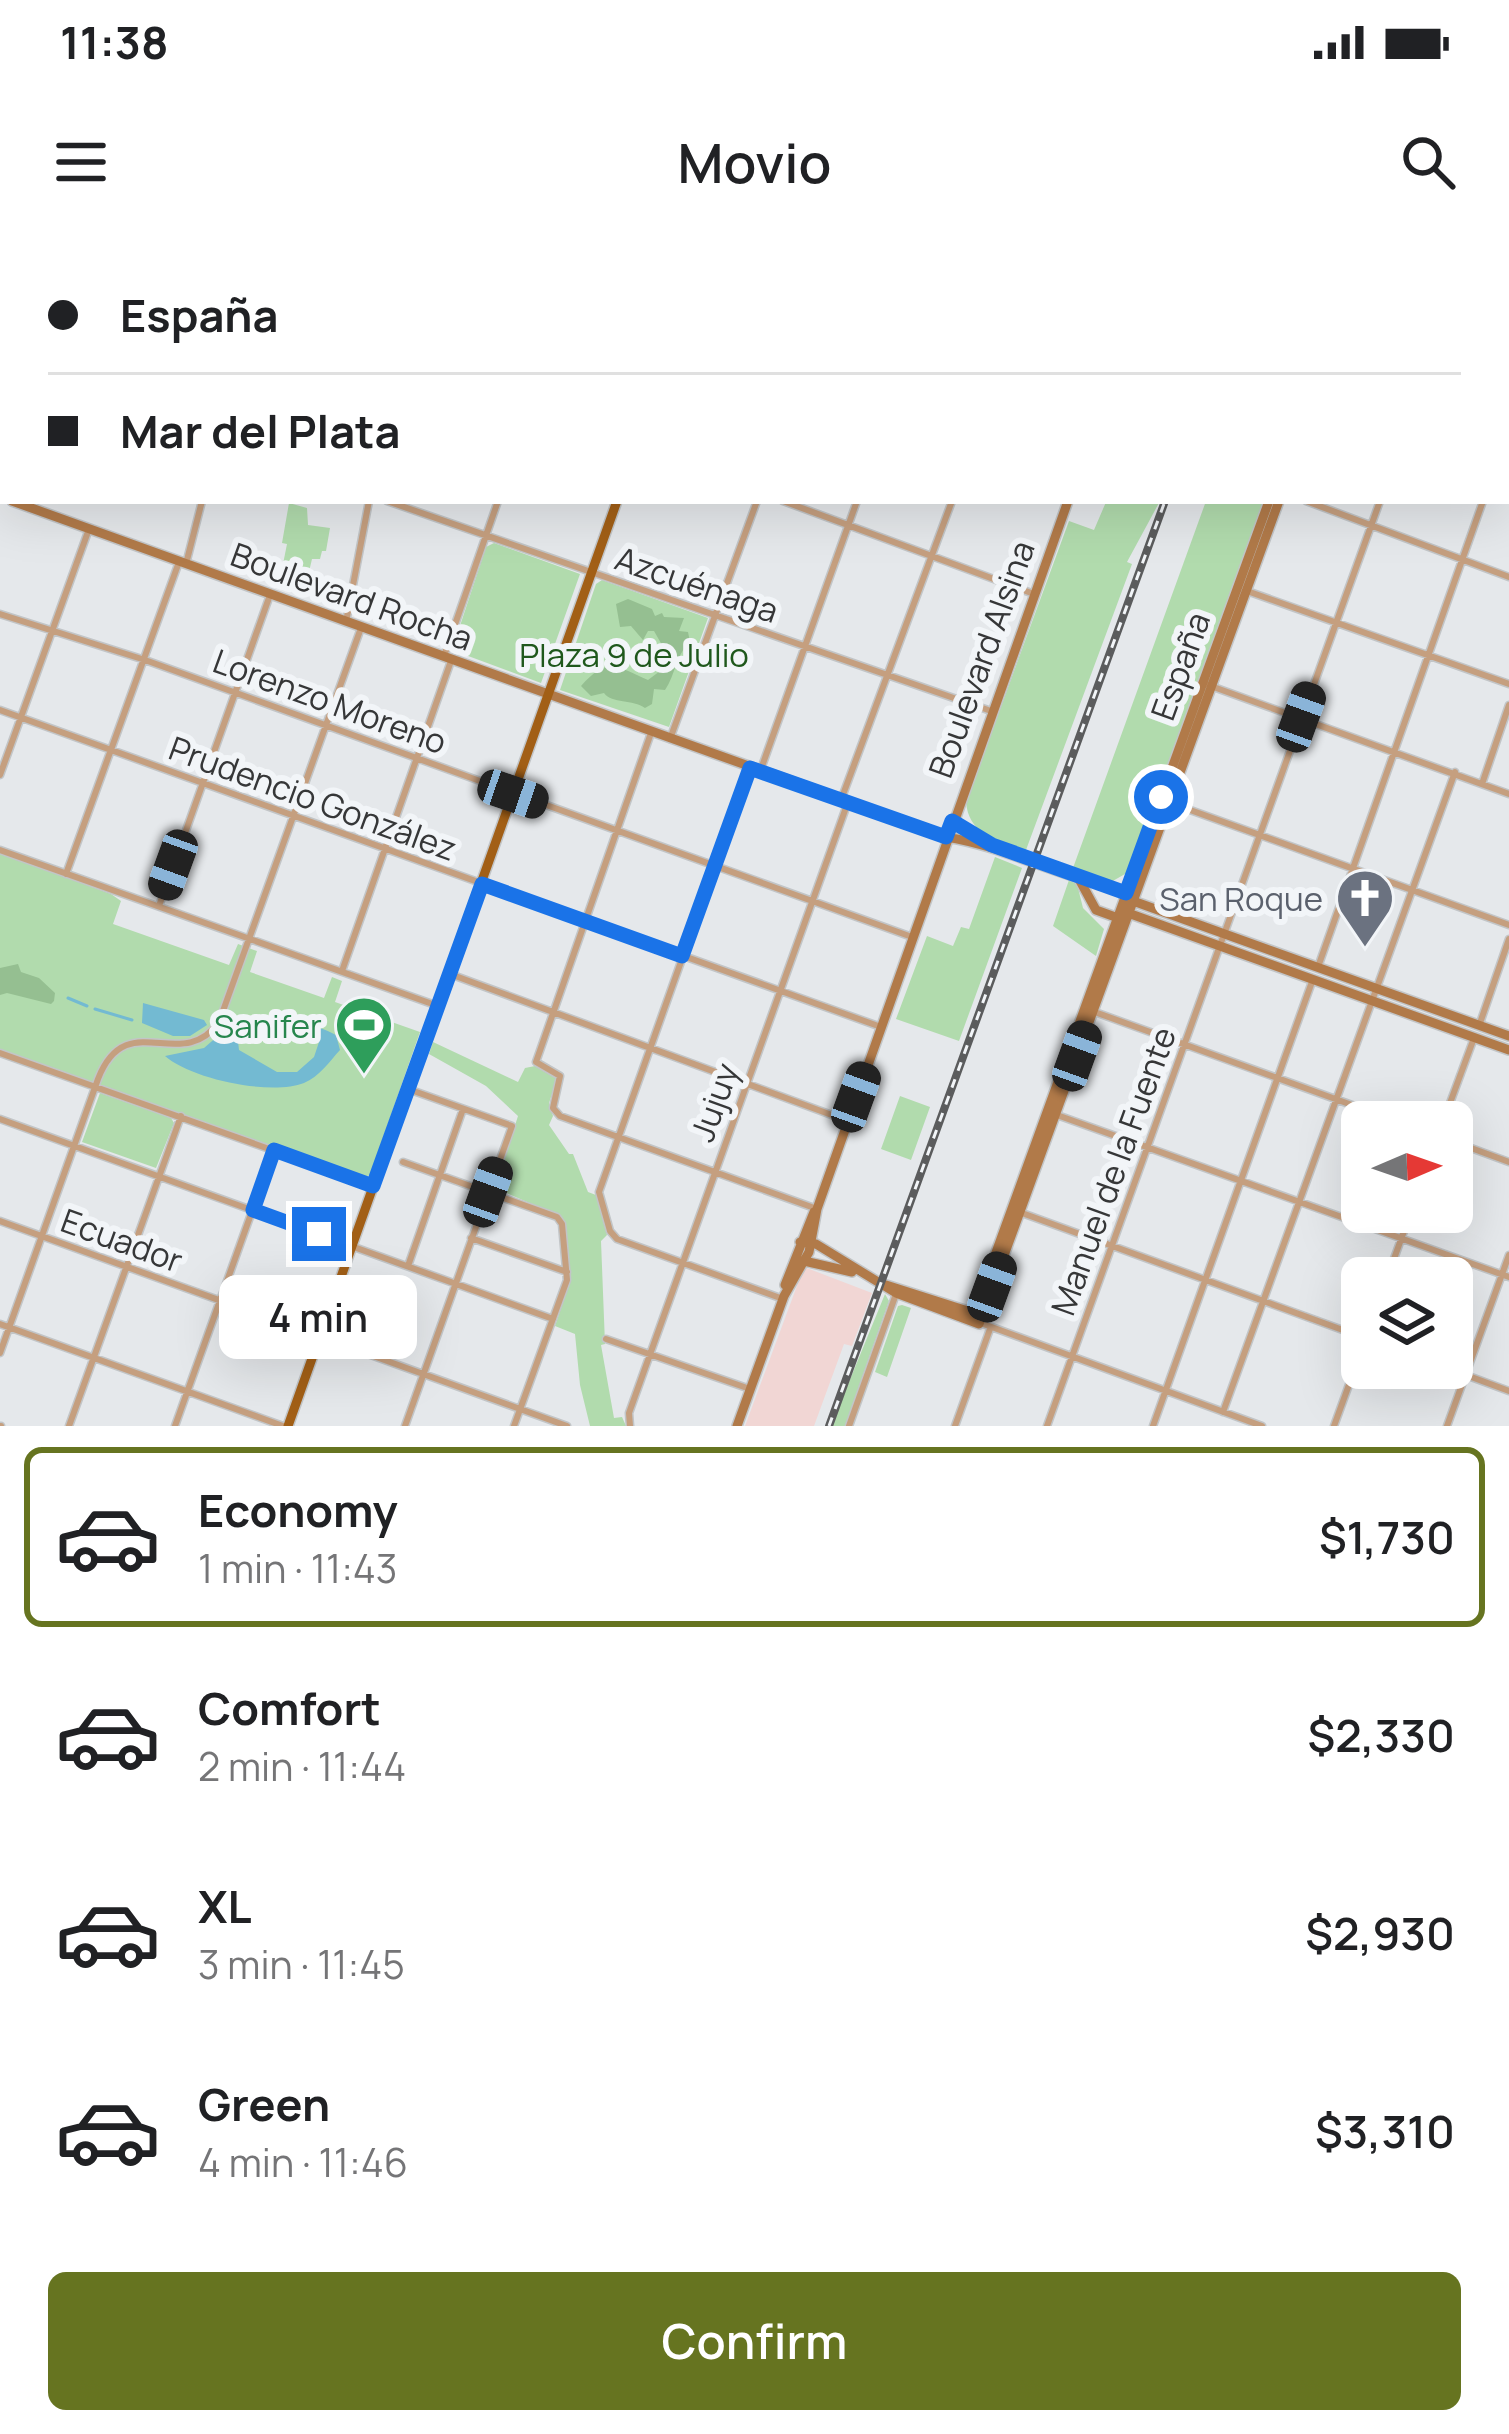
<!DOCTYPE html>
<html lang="en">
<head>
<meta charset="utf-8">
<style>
	body { margin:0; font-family:Manrope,sans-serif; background:#f6f6f6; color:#202124; height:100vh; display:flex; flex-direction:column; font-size:45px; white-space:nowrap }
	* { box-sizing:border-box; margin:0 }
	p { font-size:39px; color:#757577 }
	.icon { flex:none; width:66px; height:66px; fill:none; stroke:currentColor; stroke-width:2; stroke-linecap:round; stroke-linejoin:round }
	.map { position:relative; height:1186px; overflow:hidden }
	.sheet { display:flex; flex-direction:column; background:#fff; flex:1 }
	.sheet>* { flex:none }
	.top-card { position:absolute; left:0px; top:0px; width:1509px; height:264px; box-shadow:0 12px 48px #0002; display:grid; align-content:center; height:264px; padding:0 48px; background:#fff }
	.needle { width:78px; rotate:88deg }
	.controls { position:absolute; left:1341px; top:861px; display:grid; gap:24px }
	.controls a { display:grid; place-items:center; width:132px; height:132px; border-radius:18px; background:#fff; box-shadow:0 12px 48px #0002; font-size:60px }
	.end { position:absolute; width:54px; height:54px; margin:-27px; border:15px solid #1a73e8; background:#fff; box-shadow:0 0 0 6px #fff }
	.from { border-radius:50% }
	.bubble { position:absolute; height:84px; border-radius:18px; background:#fff; box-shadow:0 12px 48px #0002; font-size:39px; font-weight:600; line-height:84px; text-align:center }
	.car { position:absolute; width:36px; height:72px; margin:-36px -18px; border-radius:15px; box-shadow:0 0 9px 3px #0007; background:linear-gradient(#222 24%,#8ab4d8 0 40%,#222 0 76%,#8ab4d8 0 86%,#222 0) }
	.top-card b { display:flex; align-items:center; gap:42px; height:114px; font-size:45px }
	.top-card b+b { border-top:3px solid #e0e0e0 }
	.top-card i { width:30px; height:30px; background:#202124 }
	ul { padding:21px 0 0; list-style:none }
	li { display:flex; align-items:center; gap:36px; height:180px; margin:0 24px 18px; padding:0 24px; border:6px solid transparent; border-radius:18px }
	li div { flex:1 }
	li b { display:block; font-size:45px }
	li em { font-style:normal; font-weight:600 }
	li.on { border-color:#667420 }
	li>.icon { width:108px; height:108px; stroke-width:1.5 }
	.action { display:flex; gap:24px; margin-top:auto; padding:24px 48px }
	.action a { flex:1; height:138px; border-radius:18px; background:#667420; color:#fff; font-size:48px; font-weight:600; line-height:138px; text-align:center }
	.status { display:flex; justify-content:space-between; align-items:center; height:84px; padding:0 60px; background:#fff; direction:ltr }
	.status svg { height:33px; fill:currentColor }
	header { display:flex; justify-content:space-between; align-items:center; height:156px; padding:0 48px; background:#fff; font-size:54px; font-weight:600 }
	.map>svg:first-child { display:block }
	.commercial { fill:#f1d6d4 }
	.green { fill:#b1dbad }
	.forest { fill:#95bf91 }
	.water { fill:#73bad2; fill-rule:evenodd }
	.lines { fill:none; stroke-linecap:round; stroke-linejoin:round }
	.stream { stroke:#73bad2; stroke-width:3 }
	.street-casing { stroke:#c2c5c7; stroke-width:9 }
	.secondary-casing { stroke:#c2c5c7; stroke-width:12 }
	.primary-casing { stroke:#c2c5c7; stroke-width:12 }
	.street { stroke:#c59f7f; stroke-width:6 }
	.secondary { stroke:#b17a49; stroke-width:9 }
	.primary { stroke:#a25f16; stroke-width:9 }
	.rail-casing { stroke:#5b5c5d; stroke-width:8 }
	.rail { stroke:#f2f5f8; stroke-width:3; stroke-dasharray:9; stroke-linecap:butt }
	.route { stroke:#1a73e8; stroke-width:15 }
	.labels { text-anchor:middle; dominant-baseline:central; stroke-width:12; stroke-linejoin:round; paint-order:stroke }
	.street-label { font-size:33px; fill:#363738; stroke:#f2f5f8 }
	.park-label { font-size:33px; fill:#1f581c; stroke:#f2f5f8 }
	.worship-label { font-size:33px; fill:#5b616d; stroke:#f2f5f8; text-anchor:end }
	.leisure-label { font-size:33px; fill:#27864d; stroke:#f2f5f8; text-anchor:end }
</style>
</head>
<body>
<div class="status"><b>11:38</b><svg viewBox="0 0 49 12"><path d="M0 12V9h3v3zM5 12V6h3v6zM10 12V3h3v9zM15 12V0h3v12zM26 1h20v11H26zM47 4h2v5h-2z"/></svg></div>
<header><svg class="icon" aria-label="menu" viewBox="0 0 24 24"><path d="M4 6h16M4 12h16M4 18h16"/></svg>Movio<svg class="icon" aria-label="search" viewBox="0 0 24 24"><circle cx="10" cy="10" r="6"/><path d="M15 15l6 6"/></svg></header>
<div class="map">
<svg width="1509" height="1186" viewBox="0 0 1509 1186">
	<rect width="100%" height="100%" fill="#e5e8eb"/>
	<!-- commercial -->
	<path class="commercial" d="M804,1027L872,1053L852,1106L844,1104L814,1186H745Z"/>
	<!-- green -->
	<path class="green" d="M1113,261H1160L1127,322L1132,324L1026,610C997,599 969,596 966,562L1069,281L1094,290L1106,262Z
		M1206,261H1265L1132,630L1111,642L1073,628Z
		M289,263L307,268L308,285L330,288L326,311H322L320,319H312L304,353L279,344L287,304L282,303Z
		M494,303L580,334L541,443L452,410L486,307Z
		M602,340L708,378L669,487L560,450L596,344Z
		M0,613L111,654L121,661L113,684L229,725L238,704L257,711L250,732L324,758L332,737L342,741L335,762L420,792L370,935L362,938L0,809Z
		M995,617L1022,628L959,801L896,779L927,696L953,706L961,687L969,689Z
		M1069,640L1077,644L1083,668L1104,689L1096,716L1053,686Z
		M433,802L518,842L525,828L535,826L557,839L549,863L553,876L549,885L569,914H573L588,952L596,955L607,995L601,1001L605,1104L601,1105L614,1178L622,1177L626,1186H590L580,1145L575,1094L555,1086L570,1041L562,977L495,948L518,876L486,846L429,814Z
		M100,853L171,878L174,883L156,928L82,902Z
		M900,856L930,867L911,920L881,909Z
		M885,1054L889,1061L845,1186H831Z
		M902,1065L911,1068L887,1137L875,1132L898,1066Z"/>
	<!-- forest -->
	<path class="forest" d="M628,359L652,369L655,376L662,373L664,377L684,378L679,391L688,392L690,402C675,416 676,434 665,450L654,449L652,464L645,468C633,459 612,464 604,453L591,456L581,446C608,415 618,427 648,440L664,428L662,420L654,415L662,405L654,391H648L643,400L631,386L620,387L616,364Z
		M18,724L21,732L39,738L55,753L54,761L51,764L7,753L0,755V728Z"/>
	<!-- water -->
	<path class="water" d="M143,763L204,780L207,785L190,796H173L142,783Z
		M270,778C294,778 314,784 336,795L340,810C329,822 319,837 304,843C271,856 191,839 165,816L204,808L226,789ZM289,789L309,793L319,802L314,817L297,832H277L239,810L238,801L257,792Z"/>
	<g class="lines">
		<!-- stream -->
		<path class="stream" d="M68,758L87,766
			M95,769L132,780"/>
		<!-- street casing -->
		<g class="street-casing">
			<path id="street" d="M36,0L46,3
				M367,0L376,3
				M638,0L646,3
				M967,0L976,3
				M1186,0L1192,3
				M1336,0L1344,3
				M1487,0L1495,3
				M108,3L109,0
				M273,3V0
				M414,3V0
				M489,3L490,0
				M591,3L592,0
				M854,3L855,0
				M949,3L950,0
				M1048,3L1049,0
				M1372,3L1373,0
				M1474,3L1475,0
				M1506,7L1509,8
				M0,108L3,100
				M1506,115L1509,116
				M0,116L3,117
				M1506,196L1509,187
				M1506,224L1509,226
				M387,261L991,471
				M783,261L1034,354
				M1306,261L1509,337
				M186,324L202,261
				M1247,351L1509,444
				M0,374L145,420L912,697
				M346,382L369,261
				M444,416L498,261
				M1208,445L1509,554
				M0,470L881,787
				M651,493L536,822L560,836L553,868L560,876L817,969
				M670,499L757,261
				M750,528L599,952L610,991L617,999L783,1059
				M761,529L857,261
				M0,535L89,289
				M1482,544L1509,465
				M841,560L952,261
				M1168,562L1509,685
				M0,610L438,766
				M66,634L179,322
				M159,666L270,355
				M1318,727L1483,261
				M342,731L451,421
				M450,734L848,881
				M1092,771L1399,882
				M1479,786L1509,699
				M0,813L373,946
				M1057,875L1509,1037
				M0,879L553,1079
				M1443,882L1474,798
				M1452,901L1509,922
				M403,922L557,977L562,984L567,1040L514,1186
				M1022,973L1362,1097
				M0,981L567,1186
				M471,998L567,1032
				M408,1026L463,869
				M1387,1038L1411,972
				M978,1082L1262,1186
				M0,1084L283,1186
				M606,1099L750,1149
				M0,1113L98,839C127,765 181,835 219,782L361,388
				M1447,1128L1509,1151
				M1223,1172L1455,532
				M0,1186H1
				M69,1186L181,876
				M175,1186L274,910
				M405,1186L512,886L408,849
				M630,1186L629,1173L848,562
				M849,1186L896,1054
				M955,1186L990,1089
				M1047,1186L1380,261
				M1153,1186L1313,739
				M1334,1186L1362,1109
				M1447,1186L1509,1015"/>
		</g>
		<!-- secondary casing -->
		<g class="secondary-casing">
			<path id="secondary" d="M1157,3L1158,0
				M1168,3L1169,0
				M0,257L3,258
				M12,261L946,597C991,604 1029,622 1073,636C1095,643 1116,643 1133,661L1509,796
				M951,581L983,599
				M1079,639L1096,670L1118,678
				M1128,673L1509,810
				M800,1002L816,1004L896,1053L979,1084L1279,261
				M804,1021L852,1032
				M785,1045L814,972
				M886,1045L974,1073L1269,261
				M737,1186L784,1056L809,1012L817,969L1068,261"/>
		</g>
		<!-- primary casing -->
		<g class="primary-casing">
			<path id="primary" d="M708,3L709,0
				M288,1186L617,261"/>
		</g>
		<!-- street -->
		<use href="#street" class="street"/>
		<!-- secondary -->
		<use href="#secondary" class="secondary"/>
		<!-- primary -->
		<use href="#primary" class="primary"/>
		<!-- rail casing -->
		<g class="rail-casing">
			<path id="rail" d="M1260,3L1261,0
				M829,1186L1165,261"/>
		</g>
		<!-- rail -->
		<use href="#rail" class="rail"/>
	</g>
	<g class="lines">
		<!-- route -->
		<path class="route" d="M319,994L253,970L274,910L373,946L482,644L682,716L750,528L946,597L952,581L992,605L1126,653L1161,557"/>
	</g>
	<!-- icons -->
	<defs>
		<g id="church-pin" transform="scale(3)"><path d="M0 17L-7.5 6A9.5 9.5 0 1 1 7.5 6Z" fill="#6b7280" stroke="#f2f5f8"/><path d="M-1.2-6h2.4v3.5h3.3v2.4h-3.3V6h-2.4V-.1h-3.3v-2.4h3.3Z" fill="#fff"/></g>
		<g id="stadium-pin" transform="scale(3)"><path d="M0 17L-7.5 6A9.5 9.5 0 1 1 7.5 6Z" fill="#2e9e5b" stroke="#f2f5f8"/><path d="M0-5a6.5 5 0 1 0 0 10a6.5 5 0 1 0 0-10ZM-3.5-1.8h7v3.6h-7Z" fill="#fff"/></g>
	</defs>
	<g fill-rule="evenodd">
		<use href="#church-pin" x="1365" y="658"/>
		<use href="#stadium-pin" x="364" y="785"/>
	</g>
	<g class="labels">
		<!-- street labels -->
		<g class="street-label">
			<text transform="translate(697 344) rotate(19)">Azcuénaga</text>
			<text transform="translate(352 356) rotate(20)">Boulevard Rocha</text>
			<text transform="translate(981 419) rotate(-70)">Boulevard Alsina</text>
			<text transform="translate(1180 426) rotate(-70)">España</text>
			<text transform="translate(330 461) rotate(20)">Lorenzo Moreno</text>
			<text transform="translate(313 558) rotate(20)">Prudencio González</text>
			<text transform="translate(714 862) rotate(-70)">Jujuy</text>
			<text transform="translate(1113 931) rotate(-70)">Manuel de la Fuente</text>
			<text transform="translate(122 1000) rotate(20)">Ecuador</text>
		</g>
		<!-- park labels -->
		<g class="park-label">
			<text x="634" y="414">Plaza 9 de Julio</text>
		</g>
		<!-- worship labels -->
		<g class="worship-label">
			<text x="1323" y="658">San Roque</text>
		</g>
		<!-- leisure labels -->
		<g class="leisure-label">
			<text x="322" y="785">Sanifer</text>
		</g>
	</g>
</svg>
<div class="controls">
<a><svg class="needle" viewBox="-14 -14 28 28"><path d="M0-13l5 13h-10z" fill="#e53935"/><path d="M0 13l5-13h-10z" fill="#757577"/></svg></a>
<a><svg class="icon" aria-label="layers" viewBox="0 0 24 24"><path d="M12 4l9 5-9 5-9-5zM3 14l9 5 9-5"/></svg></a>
</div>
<i class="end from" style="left:1161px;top:557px"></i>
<i class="end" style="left:319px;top:994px"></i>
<div class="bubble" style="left:219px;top:1035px;width:198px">4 min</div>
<i class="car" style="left:1301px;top:477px;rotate:20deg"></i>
<i class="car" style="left:513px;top:554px;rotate:109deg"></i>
<i class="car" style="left:173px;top:625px;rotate:200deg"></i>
<i class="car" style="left:1077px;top:816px;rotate:20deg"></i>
<i class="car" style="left:856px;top:857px;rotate:20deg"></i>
<i class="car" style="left:488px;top:952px;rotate:20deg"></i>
<i class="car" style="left:992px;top:1047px;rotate:20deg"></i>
<div class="top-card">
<b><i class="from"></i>España</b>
<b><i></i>Mar del Plata</b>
</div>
</div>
<section class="sheet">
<ul>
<li class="on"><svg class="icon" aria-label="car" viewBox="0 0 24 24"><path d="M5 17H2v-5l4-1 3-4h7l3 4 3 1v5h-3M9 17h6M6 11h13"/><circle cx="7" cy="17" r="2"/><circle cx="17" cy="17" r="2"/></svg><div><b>Economy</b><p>1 min · 11:43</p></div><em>$1,730</em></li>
<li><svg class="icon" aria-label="car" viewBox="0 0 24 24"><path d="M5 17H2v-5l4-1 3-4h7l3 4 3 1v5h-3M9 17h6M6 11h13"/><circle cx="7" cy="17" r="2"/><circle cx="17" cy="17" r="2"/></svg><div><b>Comfort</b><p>2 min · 11:44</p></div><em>$2,330</em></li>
<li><svg class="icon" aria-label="car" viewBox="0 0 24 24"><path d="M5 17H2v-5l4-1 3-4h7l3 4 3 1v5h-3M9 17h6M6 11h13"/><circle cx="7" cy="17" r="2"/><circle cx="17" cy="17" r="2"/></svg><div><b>XL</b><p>3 min · 11:45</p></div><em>$2,930</em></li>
<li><svg class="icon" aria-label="car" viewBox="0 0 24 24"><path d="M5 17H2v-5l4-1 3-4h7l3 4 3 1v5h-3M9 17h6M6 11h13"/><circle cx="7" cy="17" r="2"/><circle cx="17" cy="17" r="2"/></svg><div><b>Green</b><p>4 min · 11:46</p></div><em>$3,310</em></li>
</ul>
<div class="action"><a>Confirm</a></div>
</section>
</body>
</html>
